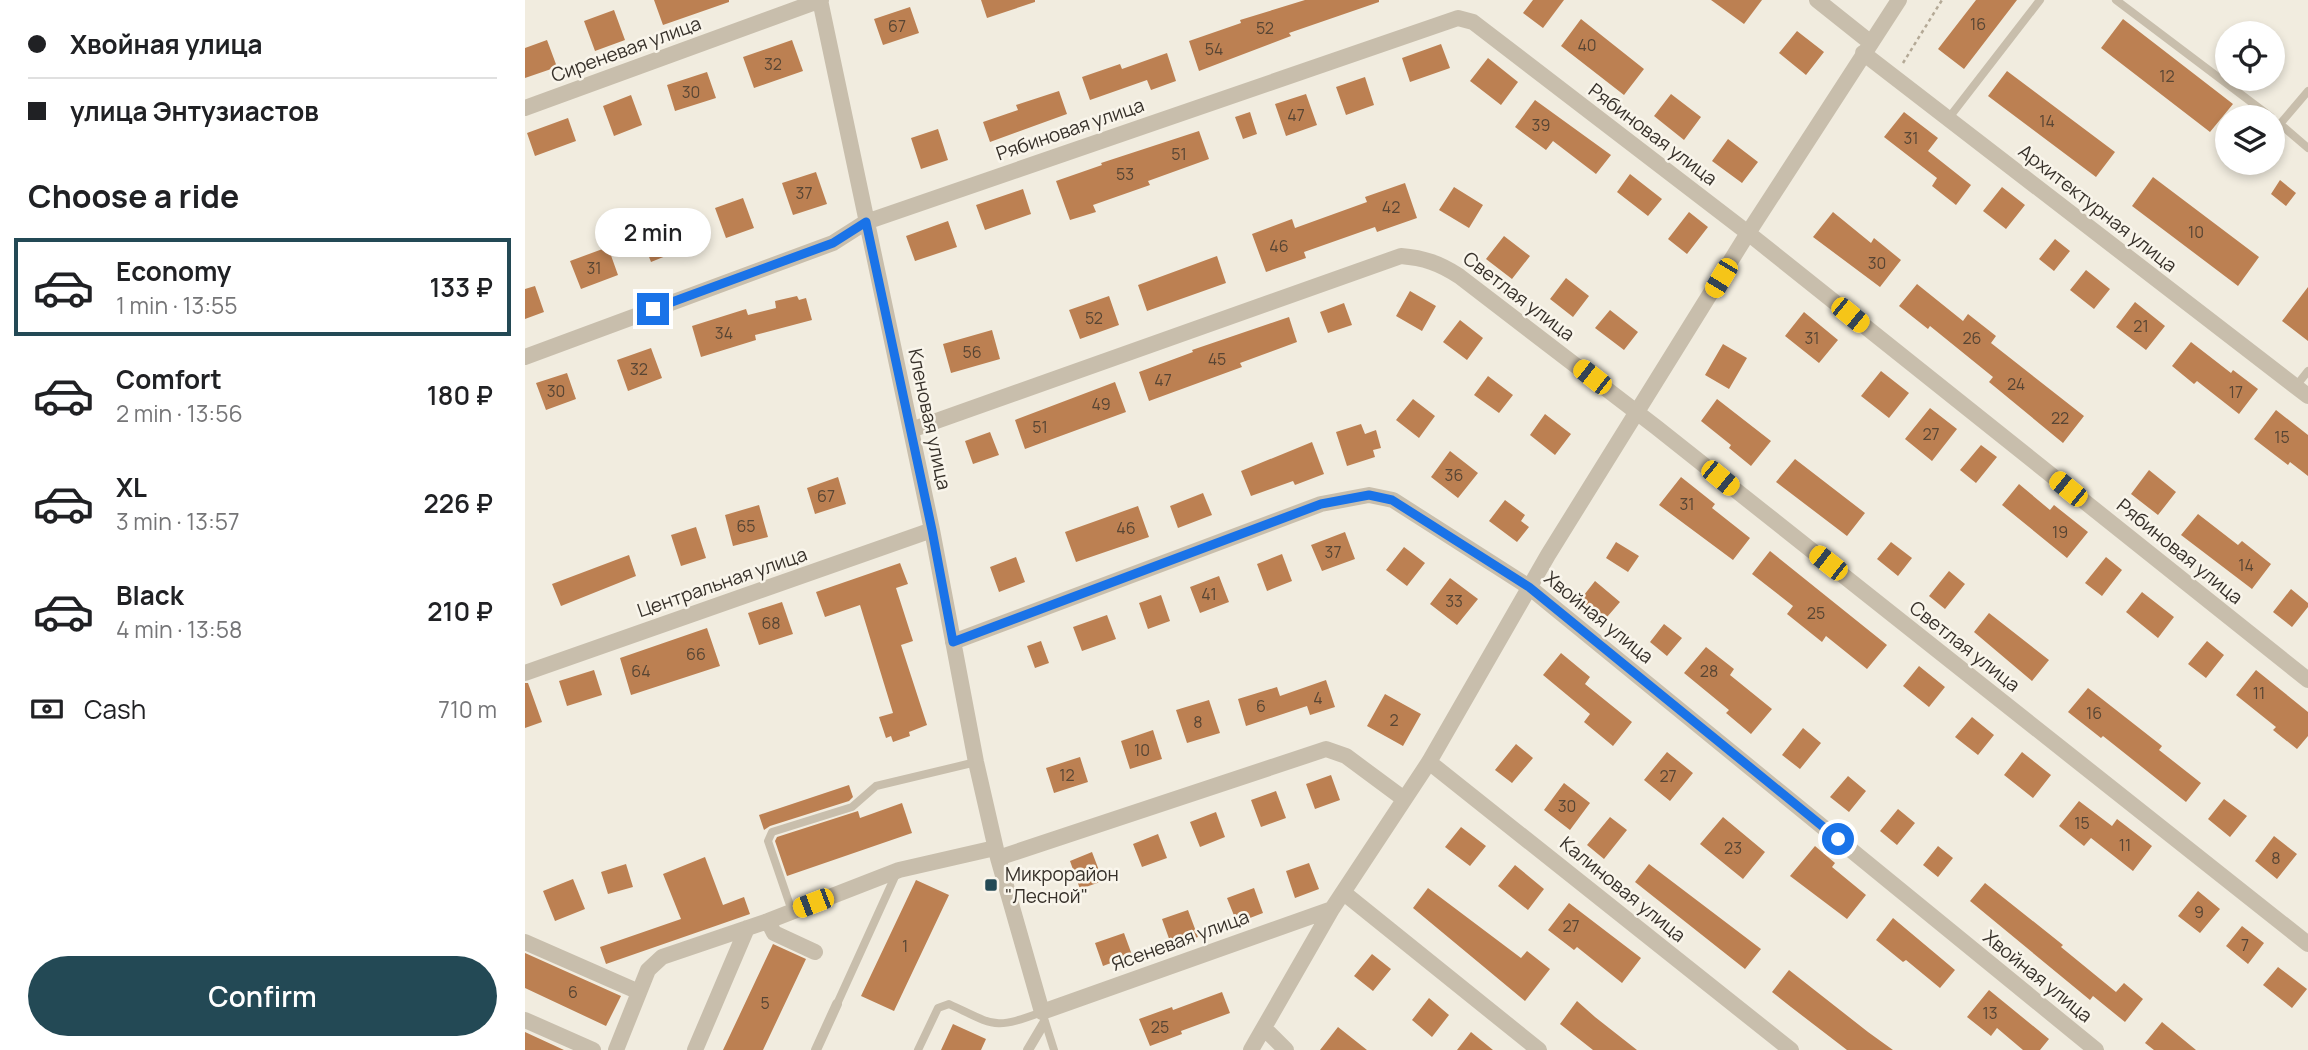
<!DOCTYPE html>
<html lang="en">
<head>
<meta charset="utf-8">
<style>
	body { margin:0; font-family:Manrope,sans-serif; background:#f6f6f6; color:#202124; height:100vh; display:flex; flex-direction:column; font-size:26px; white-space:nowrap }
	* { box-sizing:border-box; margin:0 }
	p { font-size:23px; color:#757577 }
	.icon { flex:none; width:38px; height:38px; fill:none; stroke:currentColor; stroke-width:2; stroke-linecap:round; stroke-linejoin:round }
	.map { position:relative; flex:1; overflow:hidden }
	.panel { display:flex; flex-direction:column; background:#fff; width:525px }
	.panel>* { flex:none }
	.guide { display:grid; align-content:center; height:154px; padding:0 28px; background:#fff }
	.buttons { position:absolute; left:1690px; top:21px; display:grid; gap:14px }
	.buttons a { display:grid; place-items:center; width:70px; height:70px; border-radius:50%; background:#fff; box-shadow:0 4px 10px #0003; font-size:35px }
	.end { position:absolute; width:32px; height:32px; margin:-16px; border:9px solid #1a73e8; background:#fff; box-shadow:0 0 0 4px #fff }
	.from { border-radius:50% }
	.bubble { position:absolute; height:49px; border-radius:24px; background:#fff; box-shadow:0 4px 10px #0003; font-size:23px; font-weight:600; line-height:49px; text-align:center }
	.car { position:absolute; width:21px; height:42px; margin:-21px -10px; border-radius:9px; box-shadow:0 0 5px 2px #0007; background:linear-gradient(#f5c518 24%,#345 0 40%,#f5c518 0 76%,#345 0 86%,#f5c518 0) }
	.guide b { display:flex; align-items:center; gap:24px; height:66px; font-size:26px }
	.guide b+b { border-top:2px solid #e0e0e0 }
	.guide i { width:18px; height:18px; background:#202124 }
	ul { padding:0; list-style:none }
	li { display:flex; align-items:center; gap:21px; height:98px; margin:0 14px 10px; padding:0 14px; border:4px solid transparent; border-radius:0px }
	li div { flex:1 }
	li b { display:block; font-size:26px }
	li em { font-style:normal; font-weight:600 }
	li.current { border-color:#234955 }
	li>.icon { width:63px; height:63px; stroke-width:1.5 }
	h2 { padding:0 28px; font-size:32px; line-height:84px }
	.pay { display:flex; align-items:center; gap:18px; height:77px; padding:0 28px; font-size:26px }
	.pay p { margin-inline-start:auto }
	.action { display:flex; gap:14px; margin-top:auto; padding:14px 28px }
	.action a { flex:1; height:80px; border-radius:42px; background:#234955; color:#fff; font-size:28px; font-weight:600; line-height:80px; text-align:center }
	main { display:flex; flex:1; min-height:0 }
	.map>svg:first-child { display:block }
	.building { fill:#bc8052 }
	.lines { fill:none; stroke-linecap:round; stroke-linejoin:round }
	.path { stroke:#b4a996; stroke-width:2.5; stroke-dasharray:3.5 3.5; stroke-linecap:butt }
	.service { stroke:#c8beac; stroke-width:8 }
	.pedestrian { stroke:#c8beac; stroke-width:10 }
	.minor { stroke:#c8beac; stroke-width:16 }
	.route { stroke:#1a73e8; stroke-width:9 }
	.poi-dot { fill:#234955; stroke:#f9f5eb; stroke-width:2.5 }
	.labels { text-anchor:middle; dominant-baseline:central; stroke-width:5; stroke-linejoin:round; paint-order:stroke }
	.number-label { font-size:16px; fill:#584534 }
	.street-label { font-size:19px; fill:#37312a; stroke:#f9f5eb }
	.poi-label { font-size:19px; fill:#37312a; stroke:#f9f5eb; text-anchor:start }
</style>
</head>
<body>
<main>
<section class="panel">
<div class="guide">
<b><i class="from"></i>Хвойная улица</b>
<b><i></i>улица Энтузиастов</b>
</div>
<h2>Choose a ride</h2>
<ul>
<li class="current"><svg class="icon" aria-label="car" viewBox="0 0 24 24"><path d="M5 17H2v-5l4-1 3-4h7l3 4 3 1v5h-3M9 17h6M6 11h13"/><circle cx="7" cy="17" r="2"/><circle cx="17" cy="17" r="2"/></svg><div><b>Economy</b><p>1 min · 13:55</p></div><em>133 ₽</em></li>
<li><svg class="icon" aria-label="car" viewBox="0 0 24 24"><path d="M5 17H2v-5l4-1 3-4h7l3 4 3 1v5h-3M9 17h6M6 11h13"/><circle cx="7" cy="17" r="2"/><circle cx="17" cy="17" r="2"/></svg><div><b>Comfort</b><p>2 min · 13:56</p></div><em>180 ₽</em></li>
<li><svg class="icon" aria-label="car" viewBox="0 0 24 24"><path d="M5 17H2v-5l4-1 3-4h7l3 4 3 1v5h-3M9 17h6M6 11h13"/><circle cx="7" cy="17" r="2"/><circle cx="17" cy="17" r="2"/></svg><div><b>XL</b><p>3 min · 13:57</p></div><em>226 ₽</em></li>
<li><svg class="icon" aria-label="car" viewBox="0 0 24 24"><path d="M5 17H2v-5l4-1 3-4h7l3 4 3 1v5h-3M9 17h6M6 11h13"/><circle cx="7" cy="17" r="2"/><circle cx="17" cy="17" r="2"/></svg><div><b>Black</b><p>4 min · 13:58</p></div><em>210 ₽</em></li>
</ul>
<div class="pay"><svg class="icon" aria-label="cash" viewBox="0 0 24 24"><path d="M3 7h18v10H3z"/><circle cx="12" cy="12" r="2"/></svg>Cash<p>710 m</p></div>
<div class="action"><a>Confirm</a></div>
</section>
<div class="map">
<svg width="1783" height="1050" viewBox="0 0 1783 1050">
	<rect width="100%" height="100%" fill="#f1ecdf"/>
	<!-- building -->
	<path class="building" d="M129,0H204V2L138,25Z
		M456,0H510V2L462,18Z
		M780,0H854V2L764,33L766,36L674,71L664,41L716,23L715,20Z
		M1008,0H1039L1018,28L998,13Z
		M1186,0H1237L1219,24Z
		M1451,0H1492L1439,69L1413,49Z
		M385,7L394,33L358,45L349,19Z
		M89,10L100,40L70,51L59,21Z
		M1056,19L1119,69L1099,95L1036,46Z
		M1598,19L1708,104L1685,132L1576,48Z
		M1272,31L1299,52L1281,75L1254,53Z
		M22,40L32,67L0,78V48Z
		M267,40L278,71L229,88L218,57Z
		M916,44L925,68L885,82L877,58Z
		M642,53L651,81L626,90L622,80L565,100L557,77L595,64L597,69Z
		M963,58L993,82L976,105L945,81Z
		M1482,71L1590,152L1571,177L1463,96Z
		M182,72L191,98L150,111L142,85Z
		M840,77L849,105L821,115L811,87Z
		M534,91L542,114L465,142L458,122L493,110L491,105Z
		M781,94L792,125L761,136L750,104Z
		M1146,94L1176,117L1159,140L1129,116Z
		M106,95L117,125L89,136L78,106Z
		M1010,100L1086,155L1071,174L1028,141L1021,150L990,127Z
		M725,112L732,134L718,139L710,117Z
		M1379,112L1413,138L1403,151L1446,185L1431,205L1407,186L1412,178L1359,137Z
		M43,118L51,141L10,156L2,133Z
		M413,129L423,160L396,169L386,138Z
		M674,131L684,159L623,181L625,185L568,205L571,212L545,220L531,181L577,165L576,163Z
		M1203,139L1233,162L1217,183L1187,161Z
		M291,172L302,204L268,215L257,183Z
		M1105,174L1137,199L1123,216L1092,192Z
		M1628,177L1734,257L1713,286L1607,206Z
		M1755,180L1771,193L1761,206L1746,194Z
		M880,183L892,218L852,232L850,227L779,252L781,258L741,272L727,234L767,219L770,228L842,202L840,197Z
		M929,187L958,205L944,228L914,210Z
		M1477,187L1500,205L1481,229L1458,211Z
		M498,189L506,214L460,230L451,205Z
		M218,198L229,228L201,238L190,208Z
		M1164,212L1183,227L1162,254L1143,239Z
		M1308,212L1346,243L1349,238L1376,260L1355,287L1288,237Z
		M150,216L163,247L126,262L114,231Z
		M423,221L432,247L390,261L381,236Z
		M979,236L1005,256L987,279L961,259Z
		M1530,239L1545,251L1529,271L1514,259Z
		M83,247L93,275L56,289L45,261Z
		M692,256L701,283L622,311L613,285Z
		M1561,270L1585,289L1569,309L1545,290Z
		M1041,278L1064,296L1048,317L1025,299Z
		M1392,284L1438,321L1443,314L1471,336L1466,343L1559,416L1538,443L1464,382L1468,377L1405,326L1403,329L1374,306Z
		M10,286L19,312L0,319V289Z
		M1783,287V341L1757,321Z
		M885,291L911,306L897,331L871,316Z
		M272,296L274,300L281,298L287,320L230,335L231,340L176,357L167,326L221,309L223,315L251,308L250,301Z
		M584,296L594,325L555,339L544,310Z
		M1610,302L1640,326L1621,350L1591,327Z
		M819,303L827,325L803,333L795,312Z
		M1085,310L1113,332L1099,350L1070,328Z
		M1279,312L1313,340L1294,363L1260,336Z
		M764,317L772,342L715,363L717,367L624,401L614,372L668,352L667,350Z
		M935,320L958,338L942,360L918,342Z
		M467,330L475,359L426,373L418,344Z
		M1666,342L1706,373L1708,370L1733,389L1714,414L1672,381L1669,384L1647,366Z
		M1198,344L1222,358L1204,389L1180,375Z
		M126,348L137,378L103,391L92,360Z
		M1356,371L1384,393L1364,418L1336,396Z
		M42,373L51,399L21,410L11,383Z
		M963,376L988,395L974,413L949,395Z
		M590,382L601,412L500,449L490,420Z
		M888,399L910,416L894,438L871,420Z
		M1192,399L1246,441L1226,466L1204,448L1206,445L1176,421Z
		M1405,408L1432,429L1407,461L1380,439Z
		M1751,410L1783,435V476L1765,462L1763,465L1729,439Z
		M1020,414L1046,434L1030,455L1005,435Z
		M836,424L840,434L851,430L856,448L848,450L850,457L822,466L811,432Z
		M465,432L474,455L448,464L440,441Z
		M787,442L799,474L770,485L768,481L726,496L716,471Z
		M1456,445L1472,457L1451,483L1435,470Z
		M925,451L953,473L933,498L906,477Z
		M1270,459L1340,513L1322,536L1251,482Z
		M1624,470L1651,492L1633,515L1606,494Z
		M313,477L321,504L290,514L282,488Z
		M1156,477L1190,504L1187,508L1225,538L1208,560L1134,505Z
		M1494,484L1525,510L1529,505L1563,532L1542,558L1477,505Z
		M678,493L687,515L653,528L645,506Z
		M980,500L1000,515L996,521L1004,527L992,542L964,521Z
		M234,505L243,537L208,546L200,515Z
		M613,506L624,537L551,562L540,532Z
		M1673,514L1713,545L1717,541L1746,564L1727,589L1656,535Z
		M171,527L181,558L156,566L146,535Z
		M820,532L830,559L797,571L786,545Z
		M1091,542L1114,556L1103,572L1081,558Z
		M1366,542L1387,558L1373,576L1352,559Z
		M879,547L900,563L882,586L861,570Z
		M1245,551L1362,645L1342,669L1301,636L1297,642L1262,614L1268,606L1227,574Z
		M757,554L767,581L742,591L732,564Z
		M104,555L111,576L36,606L27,584Z
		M491,557L500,582L474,592L465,567Z
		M1581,557L1597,570L1577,596L1560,583Z
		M375,563L383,584L371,588L388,641L376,645L402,725L384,732L385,736L368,742L366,736L361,738L354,717L368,713L335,605L300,617L291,592Z
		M1424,571L1440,584L1420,609L1404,596Z
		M694,576L704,602L675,613L665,587Z
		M925,578L953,599L932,625L905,604Z
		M1070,581L1095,602L1076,624L1052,604Z
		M1766,589L1783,603V607L1767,627L1748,612Z
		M1617,592L1649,617L1633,638L1601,612Z
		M636,595L645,621L623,629L614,603Z
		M257,602L268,634L234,645L223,613Z
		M1464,613L1524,660L1507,681L1449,632Z
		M582,615L591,639L557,651L548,627Z
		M1139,624L1157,638L1142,656L1125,642Z
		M182,628L195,666L106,695L95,658Z
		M516,641L524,663L510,668L502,646Z
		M1682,641L1699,655L1681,678L1663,664Z
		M1181,647L1209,669L1205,675L1247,709L1226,734L1201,713L1204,710L1159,673Z
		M1036,653L1065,677L1060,684L1107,722L1088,746L1059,722L1065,714L1018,675Z
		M1394,666L1420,687L1404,707L1378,686Z
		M69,670L77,695L42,706L34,681Z
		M1731,670L1783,712V736L1772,749L1748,730L1751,727L1711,695Z
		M801,680L810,707L785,715L782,706L721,726L713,699L752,687L755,696Z
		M0,683H3L17,722L0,728Z
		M1563,688L1637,746L1634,750L1676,783L1661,802L1578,736L1576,738L1543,712Z
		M860,694L896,714L878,746L842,726Z
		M684,700L695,733L662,743L651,710Z
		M1447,717L1469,735L1453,755L1430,737Z
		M1278,728L1296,743L1275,769L1257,755Z
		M628,730L637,759L605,769L596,741Z
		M991,744L1008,758L987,783L970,770Z
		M1142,752L1168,773L1145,801L1119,780Z
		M1497,752L1526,775L1508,798L1479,775Z
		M555,757L563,782L529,793L521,768Z
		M806,775L815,800L790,809L781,784Z
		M1323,776L1341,791L1324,812L1305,797Z
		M1039,783L1065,803L1045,830L1019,810Z
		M324,785L328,797L324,801L245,826L239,830L234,815Z
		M751,791L761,818L736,827L726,800Z
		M1699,799L1722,816L1705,837L1683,819Z
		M1554,801L1587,826L1592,819L1627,846L1608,871L1566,838L1559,846L1534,826Z
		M377,803L387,833L262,876L250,841L252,837L333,811L335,818Z
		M1373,809L1390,823L1372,845L1355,831Z
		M691,812L700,837L675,847L665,822Z
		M1085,817L1102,830L1079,859L1062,845Z
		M1198,817L1240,852L1218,879L1175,844Z
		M936,827L961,846L945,866L920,847Z
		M633,834L642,858L617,867L608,844Z
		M1749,836L1772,854L1752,879L1730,861Z
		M1290,846L1310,863L1307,867L1341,895L1322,919L1265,876Z
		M1413,846L1428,858L1413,877L1398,865Z
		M567,852L578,881L555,889L545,861Z
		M180,857L198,905L219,897L225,914L81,964L75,947L156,919L138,874Z
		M784,863L794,889L770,898L761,871Z
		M101,864L108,887L83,894L76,872Z
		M1124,864L1236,949L1220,969L1110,882Z
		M990,865L1019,889L1003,910L973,886Z
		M48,879L60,909L30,921L18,891Z
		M391,880L424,895L369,1011L336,996Z
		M1460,883L1538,945L1536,947L1591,992L1599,983L1618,999L1600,1022L1568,996L1565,1000L1445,901Z
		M729,888L738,913L712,923L702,898Z
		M903,888L996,958L1002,951L1025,969L1000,1001L888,908Z
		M1673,891L1695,909L1675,933L1653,916Z
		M1044,903L1116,958L1097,983L1052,947L1049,950L1023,930Z
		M663,910L673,937L647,947L637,919Z
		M1368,918L1430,970L1415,988L1381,960L1378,962L1351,940Z
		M1717,926L1739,943L1723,964L1701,946Z
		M599,933L607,955L578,966L570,943Z
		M248,944L281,959L238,1050H198Z
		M0,953L96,996L81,1026L0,988Z
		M847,954L866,969L848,991L829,976Z
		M1753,967L1782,989L1767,1008L1738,985Z
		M1264,970L1343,1032L1368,1050H1322L1266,1007L1247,992Z
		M1464,990L1524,1039L1515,1050H1498L1472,1028L1466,1036L1442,1017Z
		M697,992L705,1013L656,1031L657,1034L625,1046L614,1019L647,1007L648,1010Z
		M904,998L924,1015L907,1037L887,1020Z
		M1052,1001L1070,1017L1112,1050H1068L1035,1024Z
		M1637,1022L1671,1050H1629L1620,1043Z
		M428,1024L461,1039L456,1050H416Z
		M813,1027L842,1050H795Z
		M0,1032L39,1050H0Z
		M946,1032L968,1050H932Z"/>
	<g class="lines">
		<!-- path -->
		<path class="path" d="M1378,63L1417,0"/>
		<!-- service -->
		<path class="service" d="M1591,0L1746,117
			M1783,91L1755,124L1783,148
			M1423,119L1515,0
			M1771,386L1783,371
			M267,911L243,841L247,832L327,807L351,786L451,762
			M312,1004L372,872
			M393,1050L413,1008L424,1004C471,1026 468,1030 517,1012L529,1050"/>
		<!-- pedestrian -->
		<path class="pedestrian" d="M291,1050L312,1004
			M503,1050L519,1023"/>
		<!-- minor -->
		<path class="minor" d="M295,0L407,530L451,762L473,858L517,1012L807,909
			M1292,0L1346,43
			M1338,53L1783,396
			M0,108L296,0
			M0,357L308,243L341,222L933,18L948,22L1223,233L1783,680
			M386,430L876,256C899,258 914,263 934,276L1131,427L1783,944
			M428,642L796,504L844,495L868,500L1004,587L1571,1050
			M0,673L407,530
			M904,762L1266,1050
			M473,858L801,749L821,756L879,799
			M819,893L1014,1050
			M243,921L249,933L290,952
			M0,942L114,992
			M0,1020L68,1050
			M739,1028L761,1050
			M91,1050L123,970L137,957L243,921L374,870L470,848
			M170,1050L222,928
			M726,1050L807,909L904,762L1023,555L1223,233L1374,0"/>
	</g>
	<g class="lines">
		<!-- route -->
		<path class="route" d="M128,309L308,243L341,222L407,530L428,642L796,504L844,495L867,500L1004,587L1313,839"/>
	</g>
	<!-- markers -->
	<rect class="poi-dot" x="459" y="878" width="14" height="14" rx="3.5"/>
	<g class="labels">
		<!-- number labels -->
		<g class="number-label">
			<text x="1453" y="24">16</text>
			<text x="372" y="26">67</text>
			<text x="740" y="28">52</text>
			<text x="1062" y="45">40</text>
			<text x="689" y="49">54</text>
			<text x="248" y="64">32</text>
			<text x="1642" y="76">12</text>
			<text x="166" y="92">30</text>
			<text x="771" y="115">47</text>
			<text x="1522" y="121">14</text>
			<text x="1016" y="125">39</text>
			<text x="1386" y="138">31</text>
			<text x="654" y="154">51</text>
			<text x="600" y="174">53</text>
			<text x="279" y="193">37</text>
			<text x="866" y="207">42</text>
			<text x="1671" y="232">10</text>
			<text x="754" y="246">46</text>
			<text x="1352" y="263">30</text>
			<text x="69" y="268">31</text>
			<text x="569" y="318">52</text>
			<text x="1616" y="326">21</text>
			<text x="199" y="333">34</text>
			<text x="1287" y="338">31</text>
			<text x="1447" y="338">26</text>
			<text x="447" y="352">56</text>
			<text x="692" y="359">45</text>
			<text x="114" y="369">32</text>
			<text x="638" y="380">47</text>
			<text x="1491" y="384">24</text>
			<text x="31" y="391">30</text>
			<text x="1711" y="392">17</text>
			<text x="576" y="404">49</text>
			<text x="1535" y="418">22</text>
			<text x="515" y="427">51</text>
			<text x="1406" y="434">27</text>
			<text x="1757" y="437">15</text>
			<text x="929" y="475">36</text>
			<text x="301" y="496">67</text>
			<text x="1162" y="504">31</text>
			<text x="221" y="526">65</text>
			<text x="601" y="528">46</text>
			<text x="1535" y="532">19</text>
			<text x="808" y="552">37</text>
			<text x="1721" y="565">14</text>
			<text x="684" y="594">41</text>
			<text x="929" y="601">33</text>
			<text x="1291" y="613">25</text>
			<text x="246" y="623">68</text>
			<text x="171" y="654">66</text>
			<text x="116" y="671">64</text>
			<text x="1184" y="671">28</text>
			<text x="1734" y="693">11</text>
			<text x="793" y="698">4</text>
			<text x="736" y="706">6</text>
			<text x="1569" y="713">16</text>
			<text x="869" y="720">2</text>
			<text x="673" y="722">8</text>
			<text x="617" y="750">10</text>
			<text x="542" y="775">12</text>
			<text x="1143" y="776">27</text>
			<text x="1042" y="806">30</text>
			<text x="1557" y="823">15</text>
			<text x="1600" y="845">11</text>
			<text x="1208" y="848">23</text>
			<text x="1751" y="858">8</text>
			<text x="1674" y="912">9</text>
			<text x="1046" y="926">27</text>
			<text x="1720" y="945">7</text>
			<text x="380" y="946">1</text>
			<text x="48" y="992">6</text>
			<text x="240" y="1003">5</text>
			<text x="1465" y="1013">13</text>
			<text x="635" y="1027">25</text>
		</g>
		<!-- street labels -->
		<g class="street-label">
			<text transform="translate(101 49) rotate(-20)">Сиреневая улица</text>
			<text transform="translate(545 129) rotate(-19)">Рябиновая улица</text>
			<text transform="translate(1128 134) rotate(37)">Рябиновая улица</text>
			<text transform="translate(1573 208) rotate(38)">Архитектурная улица</text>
			<text transform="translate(994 296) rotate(37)">Светлая улица</text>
			<text transform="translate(405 419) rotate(78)">Кленовая улица</text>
			<text transform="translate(1655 551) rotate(39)">Рябиновая улица</text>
			<text transform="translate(197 582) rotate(-19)">Центральная улица</text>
			<text transform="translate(1074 617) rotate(39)">Хвойная улица</text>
			<text transform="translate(1440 646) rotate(38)">Светлая улица</text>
			<text transform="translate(1098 889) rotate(39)">Калиновая улица</text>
			<text transform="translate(655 940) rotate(-20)">Ясеневая улица</text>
			<text transform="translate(1513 976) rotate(39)">Хвойная улица</text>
		</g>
		<!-- poi labels -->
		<g class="poi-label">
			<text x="480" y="874">Микрорайон<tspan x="480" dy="22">"Лесной"</tspan></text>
		</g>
	</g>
</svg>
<div class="buttons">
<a><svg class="icon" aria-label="locate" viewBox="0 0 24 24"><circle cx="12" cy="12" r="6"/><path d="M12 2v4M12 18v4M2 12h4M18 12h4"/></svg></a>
<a><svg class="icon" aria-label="layers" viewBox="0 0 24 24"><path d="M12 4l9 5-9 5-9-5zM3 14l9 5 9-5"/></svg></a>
</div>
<i class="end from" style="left:1313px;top:839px"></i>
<i class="end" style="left:128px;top:309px"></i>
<div class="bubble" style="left:70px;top:208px;width:116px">2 min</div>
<i class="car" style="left:1196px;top:278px;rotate:211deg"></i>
<i class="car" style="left:1325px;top:315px;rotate:129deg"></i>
<i class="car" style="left:1067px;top:377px;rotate:308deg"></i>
<i class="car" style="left:1195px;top:478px;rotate:129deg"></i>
<i class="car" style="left:1543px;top:489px;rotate:309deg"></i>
<i class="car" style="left:1303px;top:563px;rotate:308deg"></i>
<i class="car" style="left:288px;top:903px;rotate:249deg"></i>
</div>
</main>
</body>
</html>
